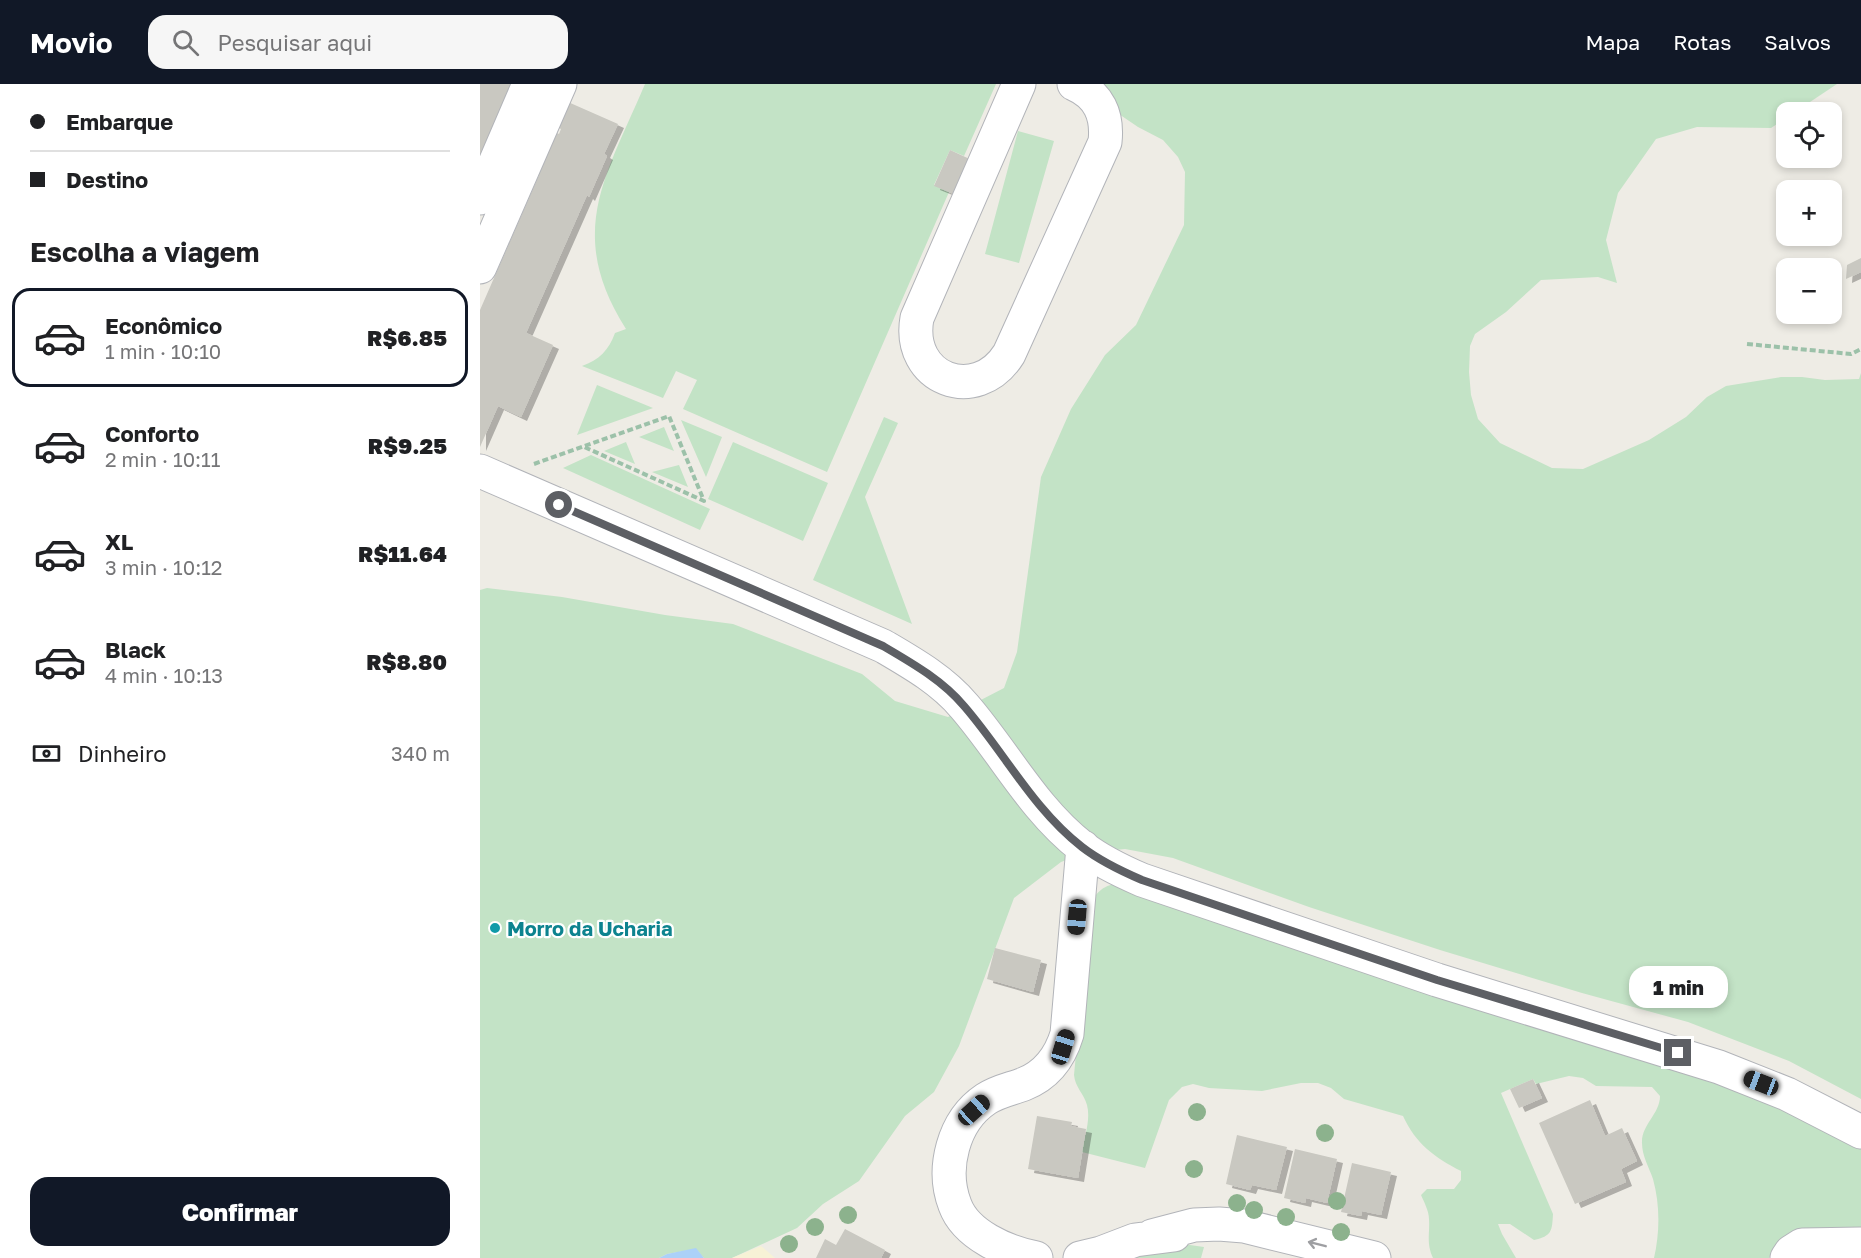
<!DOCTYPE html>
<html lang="pt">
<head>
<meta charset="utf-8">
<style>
	body { margin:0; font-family:"Golos Text",sans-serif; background:#f6f6f6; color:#202124; height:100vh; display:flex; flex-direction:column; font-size:22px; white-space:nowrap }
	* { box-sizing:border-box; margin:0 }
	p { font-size:20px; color:#757577 }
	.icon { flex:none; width:33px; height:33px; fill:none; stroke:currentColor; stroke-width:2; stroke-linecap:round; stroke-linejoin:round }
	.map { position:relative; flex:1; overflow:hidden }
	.details { display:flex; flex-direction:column; background:#fff; width:480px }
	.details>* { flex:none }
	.top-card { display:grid; align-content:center; height:132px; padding:0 30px; background:#fff }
	.controls { position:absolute; left:1296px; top:18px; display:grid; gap:12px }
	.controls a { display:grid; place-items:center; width:66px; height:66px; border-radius:12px; background:#fff; box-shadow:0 3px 9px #0003; font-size:30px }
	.end { position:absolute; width:27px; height:27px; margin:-14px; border:8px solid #5d5f64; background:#fff; box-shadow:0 0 0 3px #fff }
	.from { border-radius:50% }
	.bubble { position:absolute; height:42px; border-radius:18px; background:#fff; box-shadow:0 3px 9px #0003; font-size:20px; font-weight:800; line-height:42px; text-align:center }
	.car { position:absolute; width:18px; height:36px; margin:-18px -9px; border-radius:8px; box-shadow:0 0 4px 2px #0007; background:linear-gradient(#222 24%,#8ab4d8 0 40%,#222 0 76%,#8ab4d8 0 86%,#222 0) }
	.top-card b { display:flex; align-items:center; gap:21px; height:57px; font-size:22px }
	.top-card b+b { border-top:2px solid #e0e0e0 }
	.top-card i { width:15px; height:15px; background:#202124 }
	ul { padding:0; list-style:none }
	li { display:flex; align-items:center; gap:18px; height:99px; margin:0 12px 9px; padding:0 18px; border:3px solid transparent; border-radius:18px }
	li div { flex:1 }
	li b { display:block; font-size:22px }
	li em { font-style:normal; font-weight:800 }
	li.active { border-color:#111827 }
	li>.icon { width:54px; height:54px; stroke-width:1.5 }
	h2 { padding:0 30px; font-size:27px; line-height:72px }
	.pay { display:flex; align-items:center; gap:15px; height:66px; padding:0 30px; font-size:22px }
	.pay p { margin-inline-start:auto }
	.action { display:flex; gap:12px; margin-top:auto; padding:12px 30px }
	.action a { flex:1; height:69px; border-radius:18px; background:#111827; color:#fff; font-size:24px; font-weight:800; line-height:69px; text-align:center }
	header { display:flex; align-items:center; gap:36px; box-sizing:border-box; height:84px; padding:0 30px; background:#111827; color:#fff }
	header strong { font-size:28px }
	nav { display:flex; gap:33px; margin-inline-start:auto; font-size:21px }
	.search { width:420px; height:54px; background:#f6f6f6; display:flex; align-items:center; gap:15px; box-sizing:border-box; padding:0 21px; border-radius:18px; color:#757577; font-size:22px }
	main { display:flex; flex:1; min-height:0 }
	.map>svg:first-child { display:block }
	.green { fill:#c3e3c6 }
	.sand { fill:#f7f2d6 }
	.water { fill:#abd1f8 }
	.building { fill:#c9c8c1; filter:url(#shadow) }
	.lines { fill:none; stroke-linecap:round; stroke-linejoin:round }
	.minor-casing { stroke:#b2b4b9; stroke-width:35 }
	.path { stroke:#9cc1a9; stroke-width:4; stroke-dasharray:6 3; stroke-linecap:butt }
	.minor { stroke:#fff; stroke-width:33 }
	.tree { fill:#8cb28d }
	.oneway { stroke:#9e9fa2 }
	.route { stroke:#5d5f64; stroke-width:8 }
	.culture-dot { fill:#0f9aa8; stroke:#fff; stroke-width:2 }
	.labels { text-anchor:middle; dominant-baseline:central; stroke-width:4.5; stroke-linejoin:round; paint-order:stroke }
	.culture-label { font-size:20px; font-weight:bold; fill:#0d838f; stroke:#fff; text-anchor:start }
</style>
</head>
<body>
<header>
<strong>Movio</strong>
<div class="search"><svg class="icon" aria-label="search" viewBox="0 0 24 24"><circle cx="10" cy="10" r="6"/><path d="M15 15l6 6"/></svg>Pesquisar aqui</div>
<nav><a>Mapa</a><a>Rotas</a><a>Salvos</a></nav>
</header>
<main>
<section class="details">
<div class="top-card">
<b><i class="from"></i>Embarque</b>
<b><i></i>Destino</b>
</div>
<h2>Escolha a viagem</h2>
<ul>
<li class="active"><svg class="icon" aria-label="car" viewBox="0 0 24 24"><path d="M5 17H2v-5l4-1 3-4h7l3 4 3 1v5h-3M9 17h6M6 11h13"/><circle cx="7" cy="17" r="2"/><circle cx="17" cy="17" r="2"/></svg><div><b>Econômico</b><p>1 min · 10:10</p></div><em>R$6.85</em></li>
<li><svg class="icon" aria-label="car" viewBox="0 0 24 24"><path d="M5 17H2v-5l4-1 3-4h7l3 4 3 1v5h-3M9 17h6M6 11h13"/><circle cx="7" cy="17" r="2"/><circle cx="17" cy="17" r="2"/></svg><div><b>Conforto</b><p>2 min · 10:11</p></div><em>R$9.25</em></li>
<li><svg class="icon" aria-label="car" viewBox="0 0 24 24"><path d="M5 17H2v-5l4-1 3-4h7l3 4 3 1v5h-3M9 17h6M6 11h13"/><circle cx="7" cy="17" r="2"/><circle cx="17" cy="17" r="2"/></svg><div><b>XL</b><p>3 min · 10:12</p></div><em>R$11.64</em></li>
<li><svg class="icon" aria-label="car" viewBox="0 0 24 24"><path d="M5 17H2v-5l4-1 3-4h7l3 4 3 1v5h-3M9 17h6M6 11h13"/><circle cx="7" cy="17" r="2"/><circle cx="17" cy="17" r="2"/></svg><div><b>Black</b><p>4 min · 10:13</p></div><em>R$8.80</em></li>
</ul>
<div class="pay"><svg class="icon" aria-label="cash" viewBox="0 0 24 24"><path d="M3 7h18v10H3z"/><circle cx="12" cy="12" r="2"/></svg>Dinheiro<p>340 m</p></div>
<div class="action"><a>Confirmar</a></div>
</section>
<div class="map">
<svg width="1381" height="1174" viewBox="0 0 1381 1174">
	<defs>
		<filter id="shadow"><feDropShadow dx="6" dy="4" stdDeviation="0" flood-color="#0004"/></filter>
	</defs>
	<rect width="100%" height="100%" fill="#eeece5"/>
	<!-- green -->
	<path class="green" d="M165,0H516L484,72L470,66L454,101L469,108L347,388L203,325L217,296L196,287L183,314L102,282C119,276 129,266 135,249L146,245C85,149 126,92 165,0Z
		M608,0H1357L1315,28H1306V34L1291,44L1217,43L1176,55L1138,109L1126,156L1137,199L1118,193L1061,196L1026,228L995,250L990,262L989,288L991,311L998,335L1020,359L1072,384L1103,385L1169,356L1206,333L1227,313L1246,302L1301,293H1322L1345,296L1379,295L1381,289V1015L1309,977L1208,938L1102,909L960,866L829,823L693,774L645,765L605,769L581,778L534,814L479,962L454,1008L425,1032L379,1097L343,1120L317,1144L252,1174H224L216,1165L187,1170L179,1174H0V506L7,504L82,513L185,531L253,540L382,590L415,617L468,633L524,604L537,568L561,393L591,325L625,271L656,241L704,141L705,88L698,73L683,56L658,43L608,9Z
		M538,47L574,57L539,179L505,170Z
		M117,301L173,324L97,351Z
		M404,333L418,339L385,413L432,540L333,496Z
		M201,336L242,353L226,393Z
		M184,343L194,367L159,353Z
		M146,358L155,380L124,367Z
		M253,358L348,399L323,457L228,415Z
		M111,371L230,425L220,446L83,384Z
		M199,381L208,403L172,388Z
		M638,799L1269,1008L1381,1062V1150L1293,1167L1289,1174H1174C1180,1148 1180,1120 1173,1095C1169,1083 1162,1072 1162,1059C1161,1041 1180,1030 1180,1012L1172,1003L1116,1002L1103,994L1089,992L1056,1000L1053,995L1021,1009L1073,1130C1072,1147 1072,1152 1054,1156L1030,1140H1018L1022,1150L1036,1174H953C946,1159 950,1150 949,1135C949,1127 944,1118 941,1111L947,1105H974L981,1096V1087C954,1073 936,1060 923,1032L864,1015L851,1004L838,999H821L782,1007L729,1004L713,1000L702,1003L689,1016L665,1084L602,1068C604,1054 611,1036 607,1021C604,1010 595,1003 594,991L610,825C614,809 622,802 638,799Z
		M696,1159L724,1163L721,1174H630Z"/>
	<!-- sand -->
	<path class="sand" d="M281,1162L295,1174H252Z"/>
	<!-- water -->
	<path class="water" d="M216,1164L224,1174H179L187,1170Z"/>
	<!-- building -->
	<path class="building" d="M0,0H33L0,78Z
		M88,18L138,40L124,70L127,72L109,113L107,111L46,249L73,261L41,333L18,322L0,363V226L59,91L57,90L75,48L79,50L81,45L77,43Z
		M470,66L494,77L479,112L454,102Z
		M1381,174V188L1366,195L1367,181Z
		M515,864L561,876L553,908L507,895Z
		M1053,995L1062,1014L1039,1024L1030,1005Z
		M1110,1016L1125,1052L1142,1044L1157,1077L1141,1085L1146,1098L1095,1120L1059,1039Z
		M557,1032L592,1038L591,1042L606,1045L598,1094L548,1085Z
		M757,1051L807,1063L796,1106L772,1101L770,1106L746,1100Z
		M815,1065L857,1075L847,1119L826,1114L825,1119L804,1114Z
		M872,1079L911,1088L901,1131L882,1127L881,1132L861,1128Z
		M365,1145L405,1166L401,1174H336L345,1155L356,1161Z"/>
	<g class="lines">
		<!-- minor casing -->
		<g class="minor-casing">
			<path id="minor" d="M539,0L437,234C426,295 496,322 529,270L625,58C628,31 619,11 594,0
				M0,114L49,0
				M0,183L80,0
				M0,387L403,562C432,579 462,596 484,622C524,668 553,725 602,763C620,777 641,787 662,796L957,896L1239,983L1307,1010L1381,1048
				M672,1152L714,1141L739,1140L764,1142L894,1174
				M556,1174C526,1168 486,1151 475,1121C461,1085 473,1037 506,1015C518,1007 531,1005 544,1000C567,991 580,973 587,950L603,763
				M600,1174L621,1169L655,1156L694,1151
				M1307,1174L1311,1168L1322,1161L1381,1160"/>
		</g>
		<!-- path -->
		<path class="path" d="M1267,260L1371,270L1381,265
			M54,380L189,332L224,417L102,362"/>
		<!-- minor -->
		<use href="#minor" class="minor"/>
	</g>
	<!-- trees -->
	<g class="tree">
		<circle cx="717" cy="1028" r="9"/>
		<circle cx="845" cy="1049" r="9"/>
		<circle cx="714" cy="1085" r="9"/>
		<circle cx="857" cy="1117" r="9"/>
		<circle cx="757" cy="1119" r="9"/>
		<circle cx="774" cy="1126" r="9"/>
		<circle cx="368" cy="1131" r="9"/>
		<circle cx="806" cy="1133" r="9"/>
		<circle cx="335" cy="1143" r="9"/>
		<circle cx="861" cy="1148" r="9"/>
		<circle cx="309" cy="1160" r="9"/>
	</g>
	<!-- one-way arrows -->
	<defs><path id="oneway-shaft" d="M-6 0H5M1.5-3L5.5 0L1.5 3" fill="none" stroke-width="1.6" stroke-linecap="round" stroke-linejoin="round" transform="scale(1.5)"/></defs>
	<use class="oneway" href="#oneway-shaft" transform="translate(837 1160) rotate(-166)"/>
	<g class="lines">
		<!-- route -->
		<path class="route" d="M79,421L403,562C432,579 462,596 484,622C524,668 553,725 602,763C620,777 641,787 662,796L957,896L1198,969"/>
	</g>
	<!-- markers -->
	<circle class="culture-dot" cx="15" cy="844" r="6"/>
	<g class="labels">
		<!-- culture labels -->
		<g class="culture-label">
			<text x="27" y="844">Morro da Ucharia</text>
		</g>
	</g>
</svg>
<div class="controls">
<a><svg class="icon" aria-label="locate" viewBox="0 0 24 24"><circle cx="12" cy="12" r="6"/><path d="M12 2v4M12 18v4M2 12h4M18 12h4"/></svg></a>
<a>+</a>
<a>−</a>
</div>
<i class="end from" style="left:79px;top:421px"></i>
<i class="end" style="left:1198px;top:969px"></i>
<div class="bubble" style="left:1149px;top:882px;width:99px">1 min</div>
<i class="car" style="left:597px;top:833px;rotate:185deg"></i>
<i class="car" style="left:583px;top:963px;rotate:17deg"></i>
<i class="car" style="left:1281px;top:999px;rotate:291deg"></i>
<i class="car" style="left:494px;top:1026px;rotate:48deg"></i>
</div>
</main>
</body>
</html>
